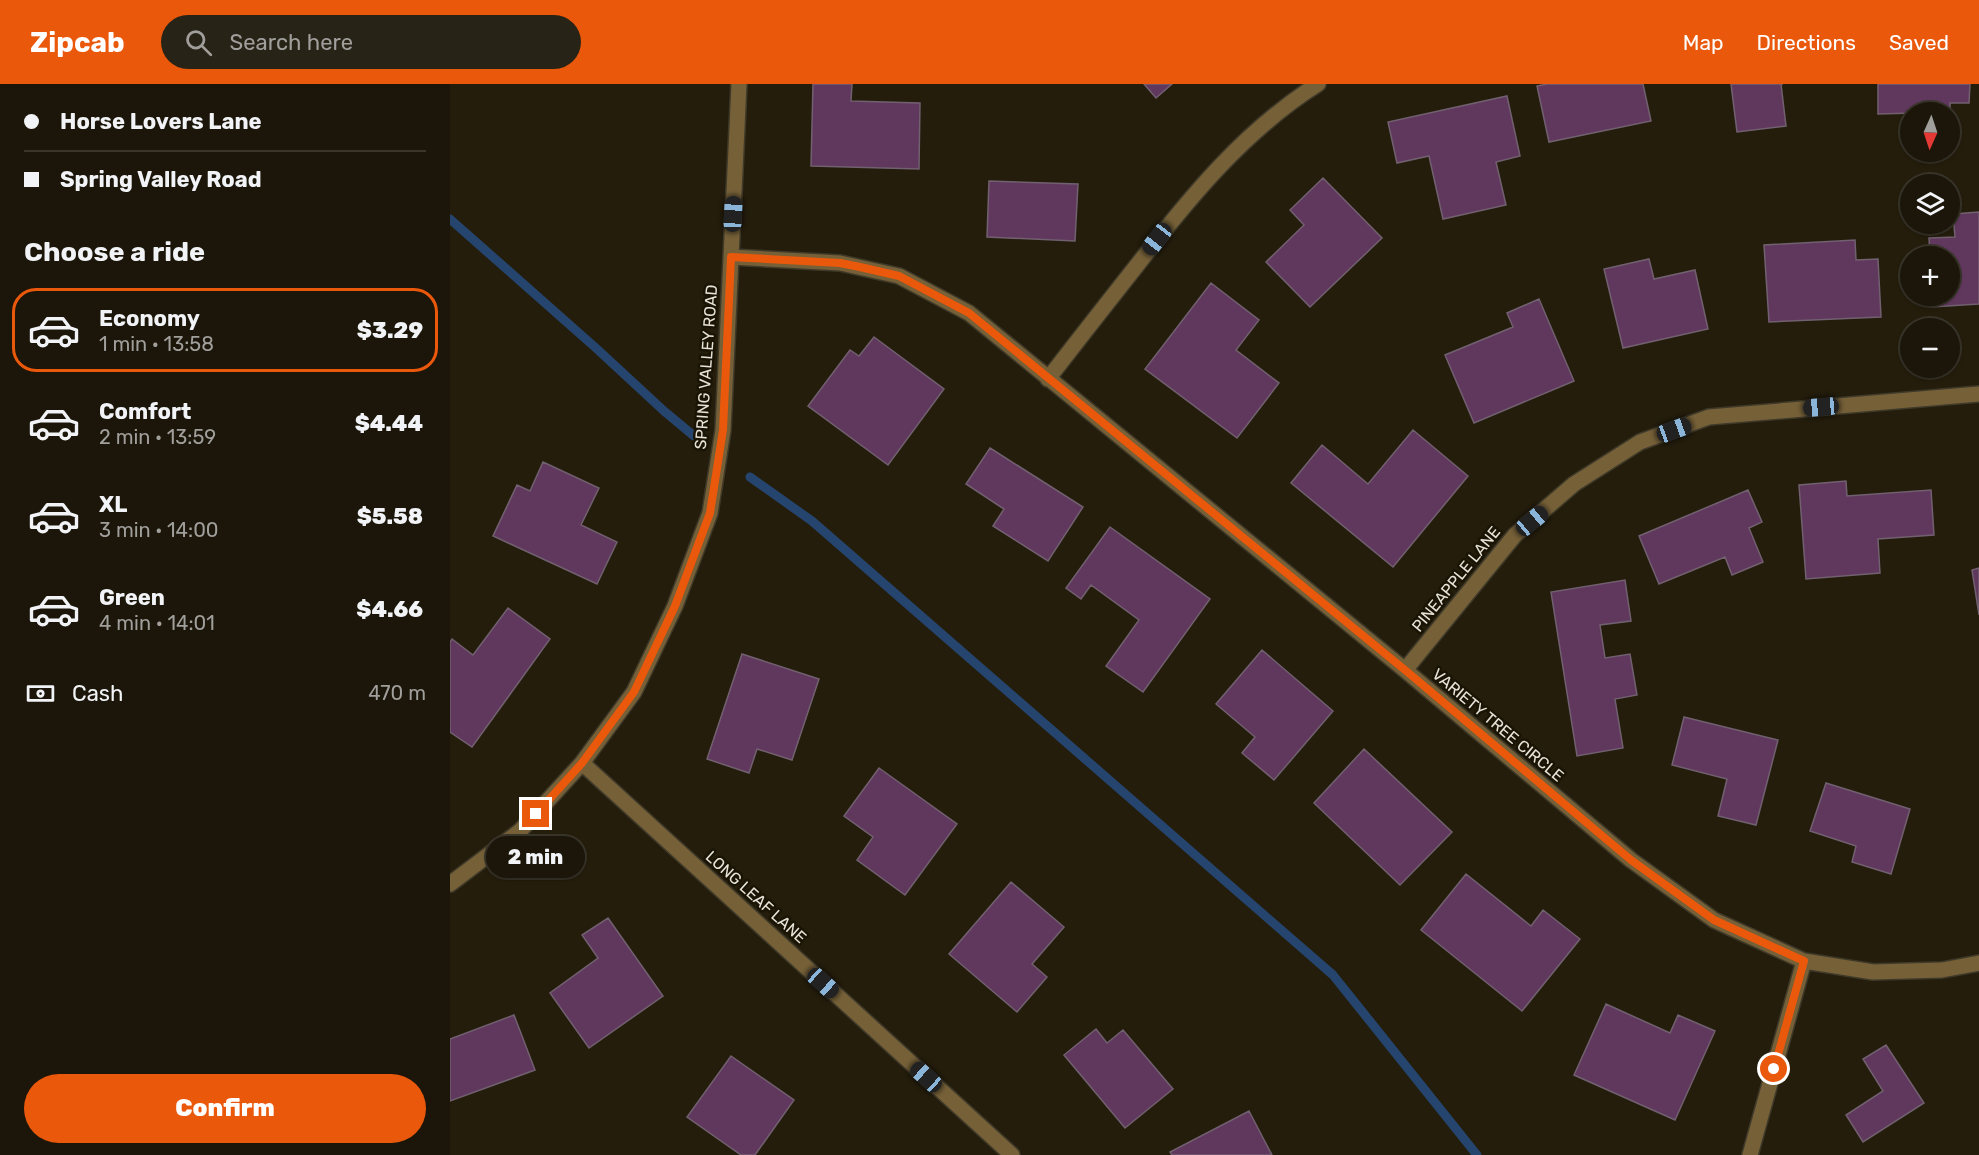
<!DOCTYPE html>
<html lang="en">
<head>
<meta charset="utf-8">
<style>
	body { margin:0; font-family:Rubik,sans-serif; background:#282317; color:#f1f3f6; height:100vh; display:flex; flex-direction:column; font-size:22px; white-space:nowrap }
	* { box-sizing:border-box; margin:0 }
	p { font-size:20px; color:#a09f9c }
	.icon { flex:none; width:33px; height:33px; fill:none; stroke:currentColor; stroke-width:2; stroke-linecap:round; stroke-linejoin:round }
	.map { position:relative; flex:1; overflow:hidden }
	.side { display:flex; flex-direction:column; background:#1b1609; width:450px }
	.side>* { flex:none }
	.hud { display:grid; align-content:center; height:132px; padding:0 24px; background:#1b1609 }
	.needle { width:39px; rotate:183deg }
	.buttons { position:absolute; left:1450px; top:18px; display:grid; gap:12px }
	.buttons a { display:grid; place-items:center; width:60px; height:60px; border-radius:50%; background:#1b1609; box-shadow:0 2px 4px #0004,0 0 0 2px #39352a; font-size:30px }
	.end { position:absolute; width:27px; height:27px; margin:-14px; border:8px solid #ea580c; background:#fff; box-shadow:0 0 0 3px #fff }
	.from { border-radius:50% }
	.bubble { position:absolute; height:42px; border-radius:21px; background:#1b1609; box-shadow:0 2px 4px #0004,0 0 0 2px #39352a; font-size:20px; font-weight:800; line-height:42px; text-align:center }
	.car { position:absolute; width:18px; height:36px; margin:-18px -9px; border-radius:8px; box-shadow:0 0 4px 2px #0007; background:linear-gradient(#222 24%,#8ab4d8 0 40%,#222 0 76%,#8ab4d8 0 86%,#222 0) }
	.hud b { display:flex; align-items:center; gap:21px; height:57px; font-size:22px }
	.hud b+b { border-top:2px solid #39352a }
	.hud i { width:15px; height:15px; background:#f1f3f6 }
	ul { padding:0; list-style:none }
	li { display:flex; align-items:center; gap:18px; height:84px; margin:0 12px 9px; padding:0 12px; border:3px solid transparent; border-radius:24px }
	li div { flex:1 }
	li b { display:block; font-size:22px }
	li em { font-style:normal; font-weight:800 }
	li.active { border-color:#ea580c }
	li>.icon { width:54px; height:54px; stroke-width:1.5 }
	h2 { padding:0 24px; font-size:27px; line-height:72px }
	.pay { display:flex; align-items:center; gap:15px; height:66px; padding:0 24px; font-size:22px }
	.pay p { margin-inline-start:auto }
	.cta { display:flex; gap:12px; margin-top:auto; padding:12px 24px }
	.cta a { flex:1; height:69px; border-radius:36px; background:#ea580c; color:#fff; font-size:24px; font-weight:800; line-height:69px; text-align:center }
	header { display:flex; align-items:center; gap:36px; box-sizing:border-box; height:84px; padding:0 30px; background:#ea580c; color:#fff }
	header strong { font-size:28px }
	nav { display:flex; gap:33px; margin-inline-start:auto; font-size:21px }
	.search { width:420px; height:54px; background:#282317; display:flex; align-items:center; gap:15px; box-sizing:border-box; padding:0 21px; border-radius:33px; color:#a09f9c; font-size:22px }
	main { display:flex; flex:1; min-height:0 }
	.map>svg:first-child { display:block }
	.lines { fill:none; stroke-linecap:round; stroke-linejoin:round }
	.stream { stroke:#26456e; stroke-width:9 }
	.building { fill:#61385d; stroke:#71606f; stroke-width:1.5 }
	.street-casing { stroke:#3f3929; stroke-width:18 }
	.street { stroke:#756038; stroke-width:15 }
	.route { stroke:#ea580c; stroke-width:8 }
	.labels { text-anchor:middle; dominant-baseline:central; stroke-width:5; stroke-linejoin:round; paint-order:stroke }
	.street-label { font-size:16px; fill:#e7e3d8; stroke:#1a1404 }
</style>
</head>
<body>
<header>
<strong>Zipcab</strong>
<div class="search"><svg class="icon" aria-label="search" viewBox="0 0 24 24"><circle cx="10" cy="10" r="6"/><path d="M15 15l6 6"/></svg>Search here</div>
<nav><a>Map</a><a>Directions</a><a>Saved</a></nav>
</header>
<main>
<section class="side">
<div class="hud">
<b><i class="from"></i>Horse Lovers Lane</b>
<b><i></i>Spring Valley Road</b>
</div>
<h2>Choose a ride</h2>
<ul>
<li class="active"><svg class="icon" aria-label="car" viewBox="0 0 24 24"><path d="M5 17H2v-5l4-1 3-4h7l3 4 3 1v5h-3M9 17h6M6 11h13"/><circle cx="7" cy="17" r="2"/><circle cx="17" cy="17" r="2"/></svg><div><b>Economy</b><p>1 min · 13:58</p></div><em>$3.29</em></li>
<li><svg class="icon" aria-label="car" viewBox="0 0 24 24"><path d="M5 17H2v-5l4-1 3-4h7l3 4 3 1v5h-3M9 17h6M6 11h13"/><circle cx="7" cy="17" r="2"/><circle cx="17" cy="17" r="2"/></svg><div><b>Comfort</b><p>2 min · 13:59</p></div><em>$4.44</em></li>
<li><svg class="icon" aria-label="car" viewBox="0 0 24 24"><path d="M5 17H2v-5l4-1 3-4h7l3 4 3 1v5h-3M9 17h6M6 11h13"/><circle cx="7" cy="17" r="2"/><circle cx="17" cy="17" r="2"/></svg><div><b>XL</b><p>3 min · 14:00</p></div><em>$5.58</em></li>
<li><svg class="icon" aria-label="car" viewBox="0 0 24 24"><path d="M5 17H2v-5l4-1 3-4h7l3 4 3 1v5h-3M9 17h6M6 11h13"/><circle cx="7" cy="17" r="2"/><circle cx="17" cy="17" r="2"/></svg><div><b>Green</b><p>4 min · 14:01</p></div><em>$4.66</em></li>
</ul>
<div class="pay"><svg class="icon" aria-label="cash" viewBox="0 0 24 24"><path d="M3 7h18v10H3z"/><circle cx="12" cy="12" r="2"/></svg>Cash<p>470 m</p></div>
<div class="cta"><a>Confirm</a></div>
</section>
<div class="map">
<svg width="1529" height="1071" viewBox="0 0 1529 1071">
	<rect width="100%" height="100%" fill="#241d0c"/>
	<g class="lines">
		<!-- stream -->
		<path class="stream" d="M0,135L147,265L214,327L244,352
			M300,393L362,437L883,891L1027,1071"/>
	</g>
	<!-- building -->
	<path class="building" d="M363,0H402L401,17L470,19L469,85L361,82Z
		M694,0H722L706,14Z
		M1097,0H1193L1201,37L1099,58L1087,2Z
		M1281,0H1333H1331L1336,42L1287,48Z
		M1428,0H1520L1519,19H1500V31V28L1428,30Z
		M1057,12L1070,72L1046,78L1056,121L993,135L979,72L947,79L938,38Z
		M873,94L932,154L860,223L816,178L854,141L840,126Z
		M539,97L628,100L625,157L537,153Z
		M1529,128V220L1482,223V212H1500V172H1480L1479,154L1505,153L1503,130Z
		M1405,156L1406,176L1428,175L1431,233L1319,238L1314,161Z
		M1199,175L1204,195L1245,186L1258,245L1173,264L1154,185Z
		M761,199L809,236L786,266L829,299L787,354L695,285Z
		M1089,215L1124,297L1024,339L995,271L1063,243L1057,229Z
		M424,253L494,305L438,381L358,322L400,266L409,272Z
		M963,346L1018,392L943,483L841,399L872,361L918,400Z
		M540,364L633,423L598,477L543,442L554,425L516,400Z
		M93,378L149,404L131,441L167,458L147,500L43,452L67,401L80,407Z
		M1396,397L1397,412L1481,406L1484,451L1428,455L1430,489L1356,495L1349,401Z
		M1298,406L1312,438L1299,444L1313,478L1282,491L1275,473L1209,500L1189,452Z
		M660,443L760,515L693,608L656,582L689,536L641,501L631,515L616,504Z
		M1529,484V531L1522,486Z
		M1175,496L1181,537L1150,541L1155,574L1180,570L1187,611L1165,615L1173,664L1127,672L1101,508Z
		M58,524L100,555L22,663L0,648V558L2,555L23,571Z
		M812,566L883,627L824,696L792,669L805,653L766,620Z
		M292,570L369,595L342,676L307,665L299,689L257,675Z
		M1234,633L1328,656L1306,741L1268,732L1277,695L1222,681Z
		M914,665L1002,748L950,801L864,719Z
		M429,684L507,740L455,811L407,776L423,753L394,732Z
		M1376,699L1460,725L1441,790L1402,778L1406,762L1360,747Z
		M1016,790L1081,842L1093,826L1130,855L1072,927L971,846Z
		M561,798L614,843L582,880L597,893L567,928L499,870Z
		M158,834L213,912L139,964L100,909L148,874L132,851Z
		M1156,920L1220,949L1228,931L1265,947L1225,1036L1124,991Z
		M64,931L85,986L0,1017V955Z
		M646,945L657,959L673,946L723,1005L675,1044L614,971Z
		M1436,961L1474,1019L1413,1058L1396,1031L1433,1007L1413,975Z
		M281,972L344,1016L305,1071H291L237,1033Z
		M799,1027L822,1071H722L720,1068Z"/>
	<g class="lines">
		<!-- street casing -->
		<g class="street-casing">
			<path id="street" d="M281,173L390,179L449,192L519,229L955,586L1181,776L1264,836L1354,877L1423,888L1492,886L1529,879
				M598,295C628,256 658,218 688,180C740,113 795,46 868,0
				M955,586L1065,451L1124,400L1190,358L1259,333L1529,310
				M132,679L562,1071
				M0,800L70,747L132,679L184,608L225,522L260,429L273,346L289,0
				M1300,1071L1354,877"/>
		</g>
		<!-- street -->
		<use href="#street" class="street"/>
	</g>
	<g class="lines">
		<!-- route -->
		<path class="route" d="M86,730L132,679L184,608L225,522L260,429L273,346L281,173L390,179L410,183L449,192L519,229L955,586L1181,776L1264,836L1354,877L1324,985"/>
	</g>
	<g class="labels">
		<!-- street labels -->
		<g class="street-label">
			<text transform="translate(256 283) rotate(-86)">SPRING VALLEY ROAD</text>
			<text transform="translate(1006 495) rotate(-51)">PINEAPPLE LANE</text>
			<text transform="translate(1048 641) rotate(40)">VARIETY TREE CIRCLE</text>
			<text transform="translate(306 813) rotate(42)">LONG LEAF LANE</text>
		</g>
	</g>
</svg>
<div class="buttons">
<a><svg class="needle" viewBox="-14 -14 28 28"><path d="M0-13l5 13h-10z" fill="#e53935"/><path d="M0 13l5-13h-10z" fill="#a09f9c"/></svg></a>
<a><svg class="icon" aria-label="layers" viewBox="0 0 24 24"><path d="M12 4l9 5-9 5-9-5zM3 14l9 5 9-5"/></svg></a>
<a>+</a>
<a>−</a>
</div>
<i class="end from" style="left:1324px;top:985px"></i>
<i class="end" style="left:86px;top:730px"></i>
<div class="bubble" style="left:36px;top:752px;width:99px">2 min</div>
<i class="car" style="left:283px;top:130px;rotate:3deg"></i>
<i class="car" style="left:707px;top:155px;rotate:218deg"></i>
<i class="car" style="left:1371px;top:323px;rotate:265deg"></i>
<i class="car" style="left:1224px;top:346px;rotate:70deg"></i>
<i class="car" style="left:1082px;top:437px;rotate:50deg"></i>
<i class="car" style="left:373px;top:899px;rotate:132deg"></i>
<i class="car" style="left:476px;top:993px;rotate:312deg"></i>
</div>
</main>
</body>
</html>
